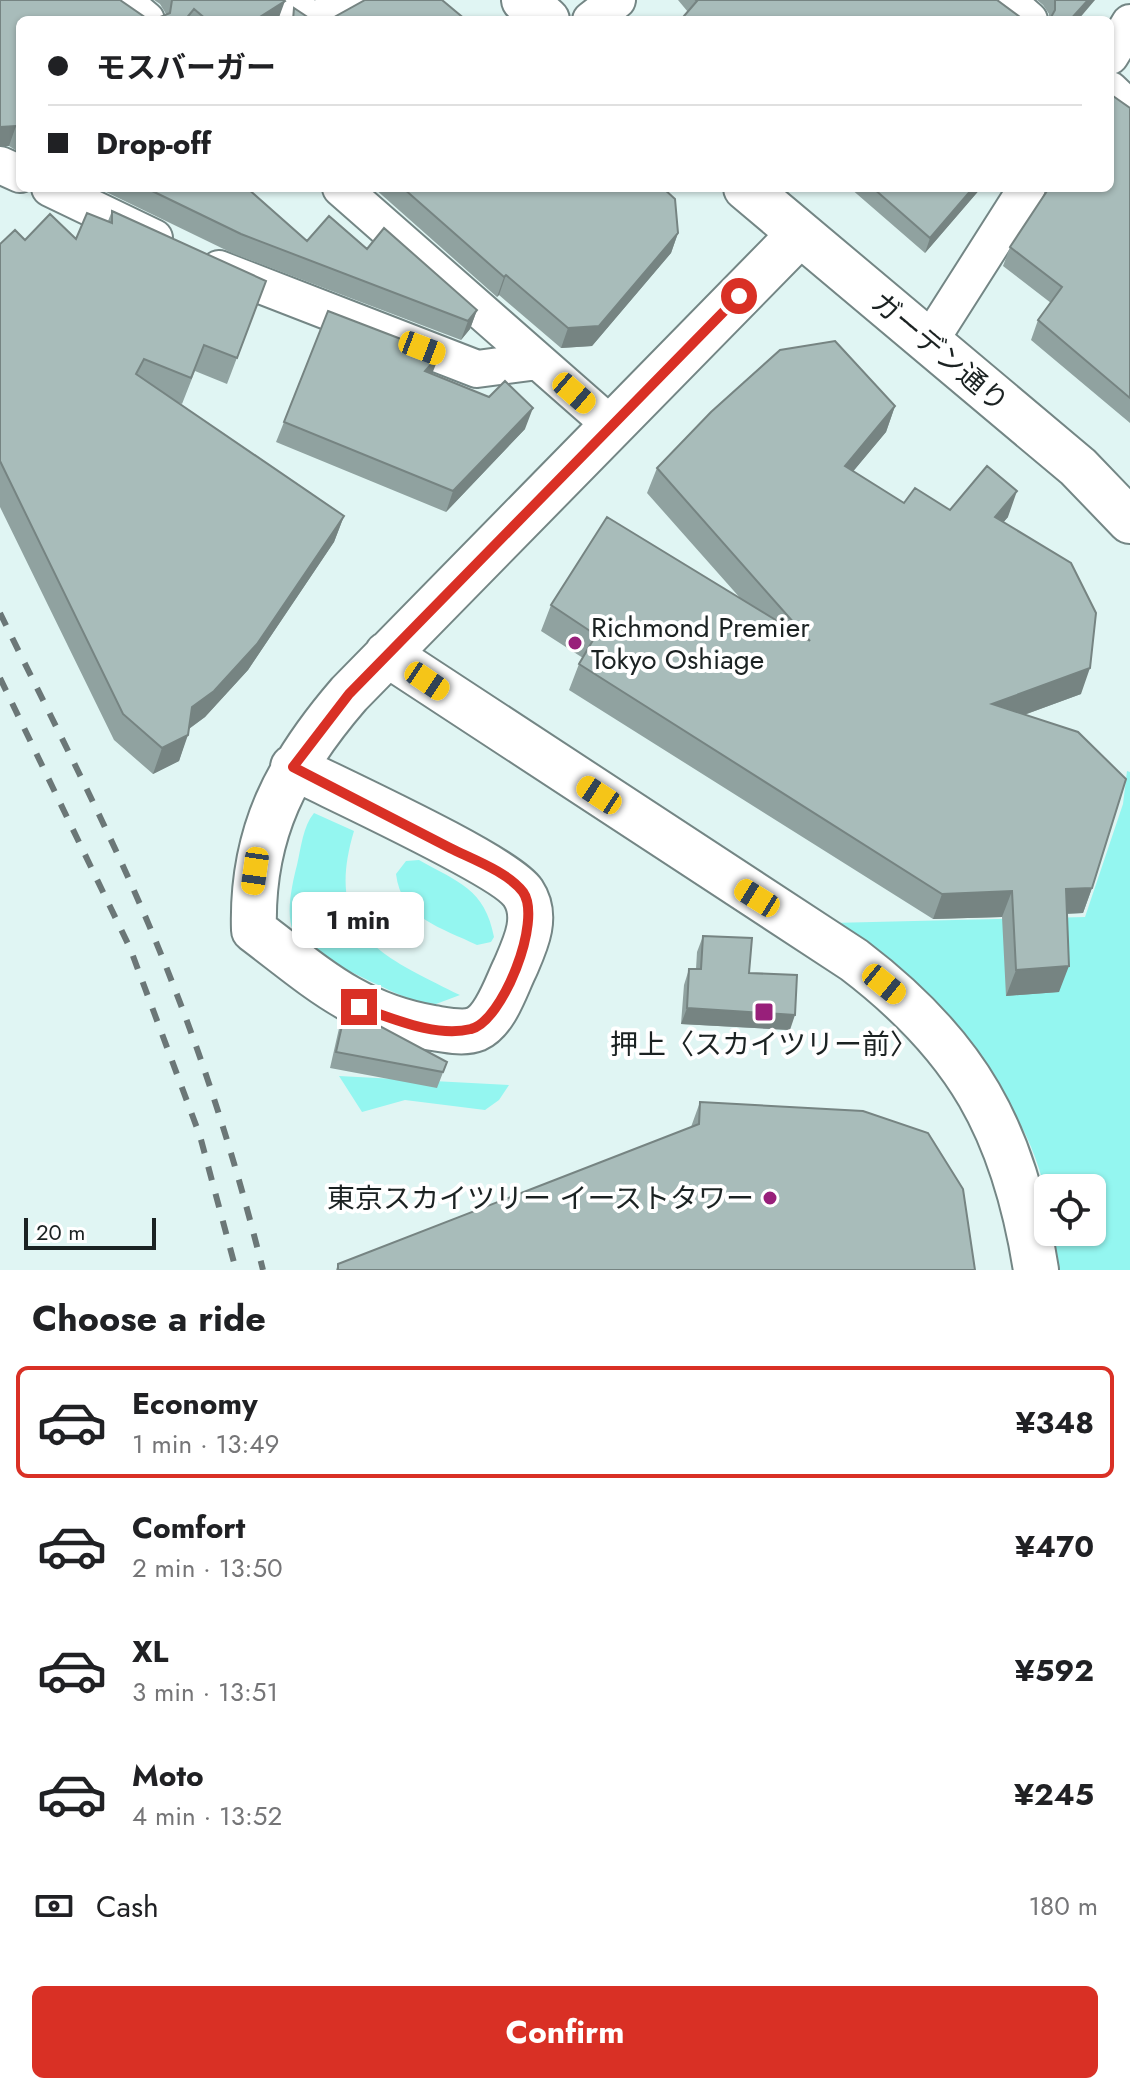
<!DOCTYPE html>
<html lang="en">
<head>
<meta charset="utf-8">
<style>
	body { margin:0; font-family:Jost,"Noto Sans JP",sans-serif; background:#f2f2f2; color:#202124; height:100vh; display:flex; flex-direction:column; font-size:30px; white-space:nowrap }
	* { box-sizing:border-box; margin:0 }
	p { font-size:26px; color:#757577 }
	.icon { flex:none; width:44px; height:44px; fill:none; stroke:currentColor; stroke-width:2; stroke-linecap:round; stroke-linejoin:round }
	.map { position:relative; height:1270px; overflow:hidden }
	.sheet { display:flex; flex-direction:column; background:#fff; flex:1 }
	.sheet>* { flex:none }
	.hud { position:absolute; left:16px; top:16px; width:1098px; height:176px; border-radius:12px; box-shadow:0 2px 6px #0004; display:grid; align-content:center; height:176px; padding:0 32px; background:#fff }
	.fabs { position:absolute; left:1034px; top:1174px; display:grid; gap:16px }
	.fabs a { display:grid; place-items:center; width:72px; height:72px; border-radius:12px; background:#fff; box-shadow:0 2px 6px #0004; font-size:40px }
	.scale { position:absolute; left:24px; bottom:20px; width:132px; box-sizing:border-box; padding-left:8px; border:4px solid #1b2222; border-top:0; font-size:22px; line-height:28px; white-space:nowrap; color:#1b2222; -webkit-text-stroke:6px #fff; paint-order:stroke }
	.end { position:absolute; width:36px; height:36px; margin:-18px; border:10px solid #d93025; background:#fff; box-shadow:0 0 0 4px #fff }
	.from { border-radius:50% }
	.bubble { position:absolute; height:56px; border-radius:12px; background:#fff; box-shadow:0 2px 6px #0004; font-size:26px; font-weight:700; line-height:56px; text-align:center }
	.car { position:absolute; width:24px; height:48px; margin:-24px -12px; border-radius:10px; box-shadow:0 0 6px 2px #0007; background:linear-gradient(#f5c518 24%,#345 0 40%,#f5c518 0 76%,#345 0 86%,#f5c518 0) }
	.hud b { display:flex; align-items:center; gap:28px; height:76px; font-size:30px }
	.hud b+b { border-top:2px solid #e0e0e0 }
	.hud i { width:20px; height:20px; background:#202124 }
	ul { padding:0; list-style:none }
	li { display:flex; align-items:center; gap:24px; height:112px; margin:0 16px 12px; padding:0 16px; border:4px solid transparent; border-radius:12px }
	li div { flex:1 }
	li b { display:block; font-size:30px }
	li em { font-style:normal; font-weight:700 }
	li.selected { border-color:#d93025 }
	li>.icon { width:72px; height:72px; stroke-width:1.5 }
	h2 { padding:0 32px; font-size:36px; line-height:96px }
	.pay { display:flex; align-items:center; gap:20px; height:88px; padding:0 32px; font-size:30px }
	.pay p { margin-inline-start:auto }
	.button { display:flex; gap:16px; margin-top:auto; padding:16px 32px }
	.button a { flex:1; height:92px; border-radius:12px; background:#d93025; color:#fff; font-size:32px; font-weight:700; line-height:92px; text-align:center }
	.map>svg:first-child { display:block }
	.green { fill:#94f6f0 }
	.lines { fill:none; stroke-linecap:round; stroke-linejoin:round }
	.street-casing { stroke:#748685; stroke-width:40 }
	.secondary-casing { stroke:#748685; stroke-width:48 }
	.street { stroke:#fff; stroke-width:36 }
	.secondary { stroke:#fff; stroke-width:44 }
	.rail { stroke:#6b7777; stroke-width:6; stroke-dasharray:14 14; stroke-linecap:butt }
	.wall { fill:#90a2a0 }
	.shaded-wall { fill:#768482 }
	.building { fill:#a8bcba; stroke:#768482; stroke-width:2 }
	.route { stroke:#d93025; stroke-width:10 }
	.poi-dot { fill:#981f7a; stroke:#fff; stroke-width:3 }
	.labels { text-anchor:middle; dominant-baseline:central; stroke-width:8; stroke-linejoin:round; paint-order:stroke }
	.street-label { font-size:28px; fill:#1b2222; stroke:#fff }
	.poi-label { font-size:28px; fill:#1b2222; stroke:#fff; text-anchor:start }
</style>
</head>
<body>
<div class="map">
<svg width="1130" height="1270" viewBox="0 0 1130 1270">
	<rect width="100%" height="100%" fill="#e0f5f3"/>
	<!-- green -->
	<path class="green" d="M1127,771L1130,772V1270H1057L1052,1232H1092V1188H1048V1204C1024,1076 922,1004 831,923L1085,917L1123,804Z
		M314,813L354,831C323,934 382,956 460,995L436,1004L419,1003C395,993 303,953 294,933C285,916 292,884 297,865C301,848 303,826 314,813Z
		M419,860C458,882 485,889 494,937L491,942L477,945C442,928 401,918 396,874L406,861Z
		M339,1076L509,1085L499,1100L485,1110L405,1100L362,1112Z"/>
	<g class="lines">
		<!-- street casing -->
		<g class="street-casing">
			<path id="street" d="M122,0L146,20
				M286,0L310,20
				M1006,0L1029,20
				M318,20L349,0
				M591,20L617,0
				M1110,56L1130,23
				M1110,90L1130,109
				M0,165L20,174
				M50,188L154,238
				M341,188L612,426
				M219,269L477,369L538,361
				M929,342L1027,188"/>
		</g>
		<!-- secondary casing -->
		<g class="secondary-casing">
			<path id="secondary" d="M524,0L547,20
				M746,188L1078,467L1130,521
				M387,654L854,960C967,1046 1014,1130 1036,1270
				M293,767C334,788 504,865 523,893C539,917 525,945 515,968C506,986 496,1020 476,1029C464,1034 446,1030 433,1028C355,1015 315,976 254,930C251,833 287,766 349,694L800,234"/>
		</g>
		<!-- street -->
		<use href="#street" class="street"/>
		<!-- secondary -->
		<use href="#secondary" class="secondary"/>
		<!-- rail -->
		<path class="rail" d="M0,613C60,736 125,859 174,987C210,1079 239,1174 263,1270
			M0,678L130,948L200,1136L236,1270"/>
	</g>
	<!-- wall -->
	<path class="wall" d="M0,0L20,20V153L9,146H0Z
		M154,0H284L278,20H153L166,15V14L160,4Z
		M678,0H997L1024,20H682L688,12Z
		M1037,0H1095L1049,19V14L1043,5Z
		M1130,108V423L1031,340L1038,320L1051,303L1003,266L1010,247Z
		M102,188H247L307,241L367,249L477,310L470,329L461,340L234,254L102,190Z
		M374,188H663L678,233L671,253L592,346L561,348L499,295L497,297Z
		M850,188H981L925,253Z
		M112,211L266,281L227,384L195,371L182,404L177,402L344,516L334,542L248,670L205,717L189,729L179,761L153,774L114,740L0,507V244L25,240L76,239L108,221Z
		M432,374L525,429L446,512L276,442L284,422Z
		M895,406L886,432L853,471L904,503L1008,517L1003,522L1081,694L1024,715L1092,888L1083,913L1067,914L1059,992L1006,996L1002,917L933,919L569,690L579,664L583,658L541,631L551,605L741,599L647,493L657,468Z
		M703,936L749,973L790,1030L681,1024L684,985L689,969H696L697,952Z
		M346,1008L447,1062L437,1088L330,1068L340,1024Z
		M700,1102L975,1270H336L338,1264L691,1127Z"/>
	<!-- shaded-wall -->
	<path class="shaded-wall" d="M1088,0H1095L1078,20H1070Z
		M285,1L278,20H255Z
		M16,126L9,146H0V127Z
		M973,188H981L925,253L930,238Z
		M678,233L671,253L592,346L561,348L568,328Z
		M506,275L499,295L497,297L504,277Z
		M477,310L470,329L461,340L468,321Z
		M440,354L432,374L425,371Z
		M895,406L886,432L836,492L845,466Z
		M533,408L525,429L446,512L453,491Z
		M1017,491L1008,517L986,543L995,517Z
		M344,516L334,542L248,670L205,717L183,733L192,707Z
		M1090,668L1081,694L982,730L992,704Z
		M188,735L179,761L153,774L162,748Z
		M1092,888L1083,913L1056,914L1066,889Z
		M1012,891L1002,917L933,919L942,894Z
		M1069,966L1059,992L1006,996L1016,970Z
		M687,1008L795,1015L790,1030L681,1024Z"/>
	<!-- building -->
	<path class="building" d="M0,0H120L149,20H20V129L16,126L0,127Z
		M172,0H284L285,1L255,20H207L194,9L185,20H153L170,13Z
		M365,0H442L466,20H329Z
		M696,0H997L1024,20H688L684,16L697,1Z
		M1055,0H1088L1070,20H1048L1050,19L1055,10Z
		M294,8L312,20H293Z
		M1113,96L1130,108V398L1038,320L1062,287L1010,247L1049,188H1110V101Z
		M146,188H247L307,241L329,216L367,249L384,228L477,310L468,321L241,234Z
		M403,188H663L675,199L678,233L599,326L568,328L506,275L504,277Z
		M873,188H973L930,238Z
		M112,211L266,281L237,358L204,345L191,378L144,359L136,374L344,516L257,644L214,691L192,707L188,735L162,748L123,714L0,461V244L15,230L25,240L50,214L76,239L87,213L112,223Z
		M328,311L440,354L425,371L489,397L505,381L533,408L453,491L284,422Z
		M835,341L895,406L845,466L904,503L915,488L950,510L987,466L1017,491L995,517L1071,563L1096,613L1090,668L992,704L1078,732L1126,779L1092,888L1066,889L1069,966L1016,970L1012,891L942,894L579,664L596,635L551,605L607,517L810,641L657,468L711,412L780,350Z
		M703,936L752,938L749,973L797,975L795,1015L687,1008L689,969H701Z
		M346,1008L447,1062L443,1072L336,1052Z
		M700,1102L863,1111L928,1133L963,1189L975,1270H338V1264L699,1124Z"/>
	<g class="lines">
		<!-- route -->
		<path class="route" d="M359,1007C392,1018 436,1038 471,1029C502,1022 543,920 523,892C508,872 472,859 450,848C398,821 346,794 293,767L349,694L739,296"/>
	</g>
	<!-- markers -->
	<g class="poi-dot">
		<circle cx="575" cy="643" r="8"/>
		<rect x="754" y="1002" width="20" height="20" rx="4"/>
		<circle cx="770" cy="1198" r="8"/>
	</g>
	<g class="labels">
		<!-- street labels -->
		<g class="street-label">
			<text transform="translate(940 352) rotate(40)">ガーデン通り</text>
		</g>
		<!-- poi labels -->
		<g class="poi-label">
			<text x="591" y="627">Richmond Premier<tspan x="591" dy="32">Tokyo Oshiage</tspan></text>
			<text x="764" y="1044" text-anchor="middle">押上〈スカイツリー前〉</text>
			<text x="754" y="1198" text-anchor="end">東京スカイツリー イーストタワー</text>
		</g>
	</g>
</svg>
<div class="fabs">
<a><svg class="icon" aria-label="locate" viewBox="0 0 24 24"><circle cx="12" cy="12" r="6"/><path d="M12 2v4M12 18v4M2 12h4M18 12h4"/></svg></a>
</div>
<div class="scale">20 m</div>
<i class="end from" style="left:739px;top:296px"></i>
<i class="end" style="left:359px;top:1007px"></i>
<div class="bubble" style="left:292px;top:892px;width:132px">1 min</div>
<i class="car" style="left:422px;top:348px;rotate:111deg"></i>
<i class="car" style="left:574px;top:393px;rotate:131deg"></i>
<i class="car" style="left:427px;top:681px;rotate:124deg"></i>
<i class="car" style="left:599px;top:795px;rotate:303deg"></i>
<i class="car" style="left:255px;top:871px;rotate:188deg"></i>
<i class="car" style="left:757px;top:898px;rotate:302deg"></i>
<i class="car" style="left:884px;top:984px;rotate:129deg"></i>
<div class="hud">
<b><i class="from"></i>モスバーガー</b>
<b><i></i>Drop-off</b>
</div>
</div>
<section class="sheet">
<h2>Choose a ride</h2>
<ul>
<li class="selected"><svg class="icon" aria-label="car" viewBox="0 0 24 24"><path d="M5 17H2v-5l4-1 3-4h7l3 4 3 1v5h-3M9 17h6M6 11h13"/><circle cx="7" cy="17" r="2"/><circle cx="17" cy="17" r="2"/></svg><div><b>Economy</b><p>1 min · 13:49</p></div><em>¥348</em></li>
<li><svg class="icon" aria-label="car" viewBox="0 0 24 24"><path d="M5 17H2v-5l4-1 3-4h7l3 4 3 1v5h-3M9 17h6M6 11h13"/><circle cx="7" cy="17" r="2"/><circle cx="17" cy="17" r="2"/></svg><div><b>Comfort</b><p>2 min · 13:50</p></div><em>¥470</em></li>
<li><svg class="icon" aria-label="car" viewBox="0 0 24 24"><path d="M5 17H2v-5l4-1 3-4h7l3 4 3 1v5h-3M9 17h6M6 11h13"/><circle cx="7" cy="17" r="2"/><circle cx="17" cy="17" r="2"/></svg><div><b>XL</b><p>3 min · 13:51</p></div><em>¥592</em></li>
<li><svg class="icon" aria-label="car" viewBox="0 0 24 24"><path d="M5 17H2v-5l4-1 3-4h7l3 4 3 1v5h-3M9 17h6M6 11h13"/><circle cx="7" cy="17" r="2"/><circle cx="17" cy="17" r="2"/></svg><div><b>Moto</b><p>4 min · 13:52</p></div><em>¥245</em></li>
</ul>
<div class="pay"><svg class="icon" aria-label="cash" viewBox="0 0 24 24"><path d="M3 7h18v10H3z"/><circle cx="12" cy="12" r="2"/></svg>Cash<p>180 m</p></div>
<div class="button"><a>Confirm</a></div>
</section>
</body>
</html>
